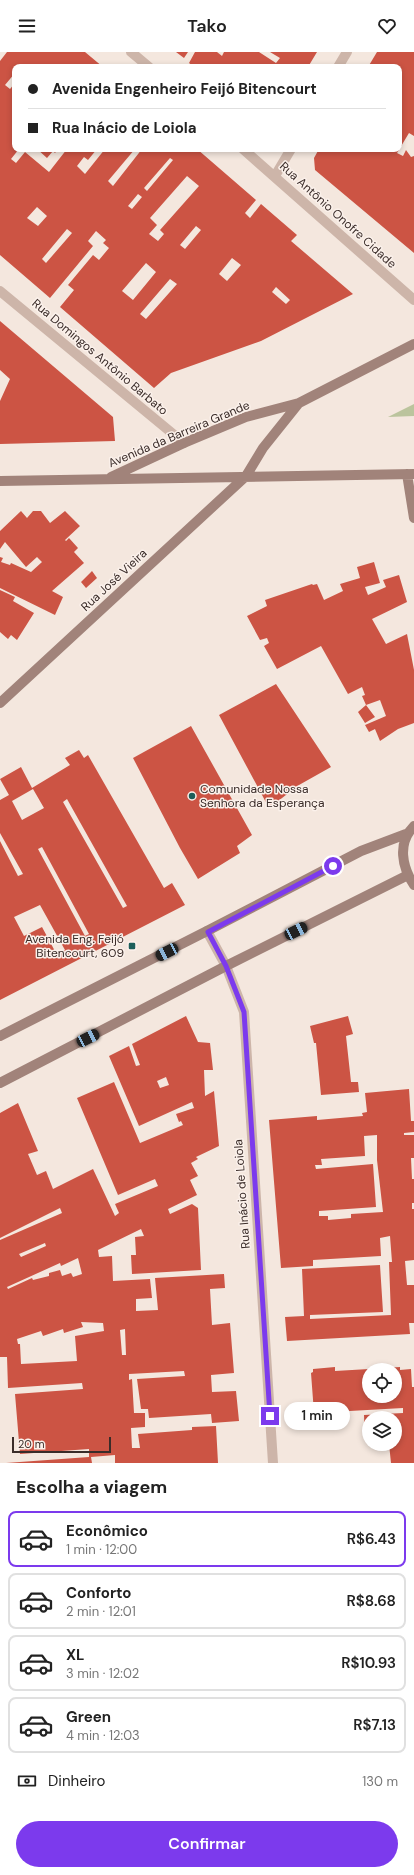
<!DOCTYPE html>
<html lang="pt">
<head>
<meta charset="utf-8">
<style>
	body { margin:0; font-family:"DM Sans",sans-serif; background:#f6f6f6; color:#222; height:100vh; display:flex; flex-direction:column; font-size:15px; white-space:nowrap }
	* { box-sizing:border-box; margin:0 }
	p { font-size:13px; color:#767676 }
	.icon { flex:none; width:22px; height:22px; fill:none; stroke:currentColor; stroke-width:2; stroke-linecap:round; stroke-linejoin:round }
	.map { position:relative; height:1411px; overflow:hidden }
	.details { display:flex; flex-direction:column; background:#fff; flex:1 }
	.details>* { flex:none }
	.top-card { position:absolute; left:12px; top:12px; width:390px; height:88px; border-radius:8px; box-shadow:0 2px 6px #0003; display:grid; align-content:center; height:88px; padding:0 16px; background:#fff }
	.tools { position:absolute; left:362px; top:1311px; display:grid; gap:8px }
	.tools a { display:grid; place-items:center; width:40px; height:40px; border-radius:50%; background:#fff; box-shadow:0 2px 6px #0003; font-size:20px }
	.scale { position:absolute; left:12px; bottom:10px; width:99px; box-sizing:border-box; padding-left:4px; border:2px solid #3a2c29; border-top:0; font-size:11px; line-height:14px; white-space:nowrap; color:#3a2c29; -webkit-text-stroke:3px #fbf1eb; paint-order:stroke }
	.end { position:absolute; width:18px; height:18px; margin:-9px; border:5px solid #7c3aed; background:#fff; box-shadow:0 0 0 2px #fff }
	.from { border-radius:50% }
	.bubble { position:absolute; height:28px; border-radius:14px; background:#fff; box-shadow:0 2px 6px #0003; font-size:13px; font-weight:600; line-height:28px; text-align:center }
	.car { position:absolute; width:12px; height:24px; margin:-12px -6px; border-radius:5px; box-shadow:0 0 3px 1px #0007; background:linear-gradient(#222 24%,#8ab4d8 0 40%,#222 0 76%,#8ab4d8 0 86%,#222 0) }
	.top-card b { display:flex; align-items:center; gap:14px; height:38px; font-size:15px }
	.top-card b+b { border-top:1px solid #e0e0e0 }
	.top-card i { width:10px; height:10px; background:#222 }
	ul { padding:0; list-style:none }
	li { display:flex; align-items:center; gap:12px; height:56px; margin:0 8px 6px; padding:0 8px; border:2px solid #e0e0e0; border-radius:8px }
	li div { flex:1 }
	li b { display:block; font-size:15px }
	li em { font-style:normal; font-weight:600 }
	li.on { border-color:#7c3aed }
	li>.icon { width:36px; height:36px; stroke-width:1.5 }
	h2 { padding:0 16px; font-size:18px; line-height:48px }
	.pay { display:flex; align-items:center; gap:10px; height:44px; padding:0 16px; font-size:15px }
	.pay p { margin-inline-start:auto }
	.primary-button { display:flex; gap:8px; margin-top:auto; padding:8px 16px }
	.primary-button a { flex:1; height:46px; border-radius:24px; background:#7c3aed; color:#fff; font-size:16px; font-weight:600; line-height:46px; text-align:center }
	header { display:flex; justify-content:space-between; align-items:center; height:52px; padding:0 16px; background:#fff; font-size:18px; font-weight:600 }
	.map>svg:first-child { display:block }
	.green { fill:#bbc49d }
	.building { fill:#cc5444; fill-rule:evenodd }
	.lines { fill:none; stroke-linecap:round; stroke-linejoin:round }
	.street { stroke:#cdb5a9; stroke-width:10 }
	.secondary { stroke:#a1837a; stroke-width:10 }
	.route { stroke:#7c3aed; stroke-width:5 }
	.poi-dot { fill:#1c5e5a; stroke:#fbf1eb; stroke-width:1.5 }
	.labels { text-anchor:middle; dominant-baseline:central; stroke-width:3; stroke-linejoin:round; paint-order:stroke }
	.street-label { font-size:12px; fill:#3a2c29; stroke:#fbf1eb }
	.poi-label { font-size:12px; fill:#3a2c29; stroke:#fbf1eb; text-anchor:start }
</style>
</head>
<body>
<header><svg class="icon" aria-label="menu" viewBox="0 0 24 24"><path d="M4 6h16M4 12h16M4 18h16"/></svg>Tako<svg class="icon" aria-label="heart" viewBox="0 0 24 24"><path d="M12 20l-8-8c-3-5 5-10 8-4 3-6 11-1 8 4z"/></svg></header>
<div class="map">
<svg width="414" height="1411" viewBox="0 0 414 1411">
	<rect width="100%" height="100%" fill="#f4e7de"/>
	<!-- green -->
	<path class="green" d="M414,352V364L388,365Z"/>
	<!-- building -->
	<path class="building" d="M7,0H85L103,15H15V21L5,33L10,37L15,31V97H19L11,107L16,111L25,100L49,120L67,97H97L88,108L84,105L77,114L85,122L105,97H135L108,129L113,134L142,97H197L256,148L245,161L250,166L261,152L297,183L291,189L353,242L261,289L171,321L154,336L60,255L74,238L68,233L93,203L99,208L109,196L103,191L106,188L96,179L88,189L93,194L50,246L0,203V9ZM170,106L173,108L147,139L144,136ZM187,124L199,134L160,178L164,182L158,189L149,182L157,173L150,166ZM138,142L142,145L132,157L128,154ZM37,155L47,164L38,174L27,166ZM196,174L201,178L185,197L180,193ZM67,177L72,181L46,211L42,207ZM232,206L241,213L227,229L219,222ZM146,211L156,220L133,248L122,239ZM170,227L177,232L146,267L140,262ZM276,235L290,248L286,252L272,240Z
		M176,0H188L184,6Z
		M195,0H217L222,4L224,0H259L276,11L280,6L270,0H317L308,15H194L189,11Z
		M377,0H414V84L409,81L397,101L403,104L406,98L411,105L414,104V201L315,118L314,106L319,97H399V15H368Z
		M37,97H58L55,101L53,99L47,106Z
		M0,269L113,365L115,389L0,392V349L10,327L0,318Z
		M21,459L27,466L33,459H41L50,471L65,459L80,474L65,488L66,489L69,486L78,496L74,500L84,511L52,539L63,545L55,563L0,536V505L3,506L1,510L10,513L11,511L31,520L42,510L37,505L26,515L5,490L0,497V479Z
		M374,510L380,531L365,535L368,543L386,535L383,528L399,523L407,550L372,567L386,592L407,582L414,618V671L398,677L380,689L375,677L369,680L365,673L386,664L380,648L366,653L362,644L365,643L362,635L348,642L321,594L277,617L264,594L269,591L267,586L260,588L247,564L267,554L265,548L312,532L313,533L317,532L324,548L343,539L340,532L360,526L357,515Z
		M92,519L97,526L86,536L81,530Z
		M0,538L15,545L13,549L34,561L17,588L11,583L8,587L0,580Z
		M276,632L331,715L299,733L269,756L219,663Z
		M366,653L375,665L365,671L358,660Z
		M191,674L252,783L237,794L240,801L198,827L180,796L133,706Z
		M79,698L84,706L88,703L164,836L172,831L185,853L0,948V789L18,824L23,822L0,781V748L9,743L0,727L21,715L32,736L70,713L65,706ZM33,737L44,756L22,768L12,749ZM67,747L127,854L123,856L63,750ZM42,795L89,882L85,884L38,797ZM40,853L65,898L57,903L42,875L24,884L14,865Z
		M186,964L198,990L210,991L213,1018H204L205,1044L214,1039L219,1094L196,1105L198,1107L191,1111L198,1124L190,1128L197,1143L168,1157L170,1162L192,1152L198,1156L201,1218L132,1222L131,1203H136L135,1185L144,1184L141,1177L98,1198L99,1205L112,1204L113,1229L150,1227L152,1246L136,1247V1259L158,1258L155,1226L224,1222L225,1236L210,1237L212,1273L230,1271L234,1321L211,1323L212,1340L236,1339L239,1369L212,1371L211,1362L149,1366L148,1357H141L137,1327L185,1324L184,1319L129,1322V1328L132,1327L134,1361H145V1375L131,1376L132,1396H140L138,1382L192,1378V1375L216,1374L218,1411H115V1403L91,1405L92,1411H6L89,1405V1397L20,1402L15,1342L83,1337L82,1331L8,1336L7,1305H0V1188L62,1161L60,1156L0,1186V1061L18,1051L38,1099L28,1102L37,1123L46,1119L53,1137L93,1117L115,1164L119,1161L115,1152L158,1134L155,1127L118,1143L77,1046L114,1030L140,1091L183,1073L181,1069L179,1070L176,1062L194,1056L192,1050L139,1074L109,1004L129,994L136,1014L140,1013L132,992ZM166,1025L169,1033L160,1036L157,1029ZM45,1191L46,1194L21,1205L19,1202ZM78,1206L82,1222L73,1225L71,1221L62,1224L60,1218L49,1221V1224L33,1228L32,1226L8,1237L7,1235L60,1211L61,1214ZM81,1270L103,1271L104,1279L75,1284L77,1309L21,1312L20,1292H18L17,1287L41,1279L43,1284L63,1277L64,1281L83,1275ZM125,1277L126,1303H122L120,1278Z
		M348,964L353,982L346,984L351,1030H358L359,1040L321,1043L316,991H314L310,974Z
		M409,1037L411,1069H414V1080L404,1081V1083H414V1106H411L412,1127H414V1151H412V1157H414V1208L405,1209L407,1233H414V1271H409L410,1282L287,1289L285,1265L304,1264L302,1217L380,1213L383,1260L310,1263V1267L391,1263L389,1210H392L390,1184L380,1186L381,1204L313,1208V1214L281,1216L269,1068L317,1064V1068L363,1064L362,1061L367,1060L365,1041ZM377,1083V1108L383,1160L351,1162V1166L328,1168V1164H319V1159L376,1155L373,1112L316,1117L315,1113H322L321,1107L365,1104L364,1084Z
		M335,1315V1319L369,1317V1344H395V1318L371,1317L400,1315V1318L411,1317L412,1335H414V1411H391L389,1392H395V1366H369V1388L365,1389L364,1363L403,1361V1356L314,1361L311,1321L313,1320V1317Z"/>
	<g class="lines">
		<!-- street -->
		<path class="street" d="M131,0L149,15
			M338,15L347,0
			M243,97L414,248
			M275,124L291,97
			M0,239L184,391
			M207,879L226,914L244,960L273,1411"/>
		<!-- secondary -->
		<path class="secondary" d="M407,422L414,466
			M111,425L184,391L246,365L299,351L414,292
			M0,429L414,422
			M0,651L246,424L263,396L299,351
			M414,774C397,791 402,815 414,833
			M0,984L207,879L361,799L406,782
			M0,1031L226,914L408,823"/>
	</g>
	<g class="lines">
		<!-- route -->
		<path class="route" d="M270,1364L244,960L226,914L208,880L333,814"/>
	</g>
	<!-- markers -->
	<g class="poi-dot">
		<circle cx="192" cy="744" r="4"/>
		<rect x="128" y="890" width="8" height="8" rx="2"/>
	</g>
	<g class="labels">
		<!-- street labels -->
		<g class="street-label">
			<text transform="translate(338 163) rotate(42)">Rua Antônio Onofre Cidade</text>
			<text transform="translate(100 305) rotate(40)">Rua Domingos Antônio Barbato</text>
			<text transform="translate(179 382) rotate(-23)">Avenida da Barreira Grande</text>
			<text transform="translate(114 528) rotate(-43)">Rua José Vieira</text>
			<text transform="translate(242 1142) rotate(-94)">Rua Inácio de Loiola</text>
		</g>
		<!-- poi labels -->
		<g class="poi-label">
			<text x="200" y="737">Comunidade Nossa<tspan x="200" dy="14">Senhora da Esperança</tspan></text>
			<text x="124" y="887" text-anchor="end">Avenida Eng. Feijó<tspan x="124" dy="14">Bitencourt, 609</tspan></text>
		</g>
	</g>
</svg>
<div class="tools">
<a><svg class="icon" aria-label="locate" viewBox="0 0 24 24"><circle cx="12" cy="12" r="6"/><path d="M12 2v4M12 18v4M2 12h4M18 12h4"/></svg></a>
<a><svg class="icon" aria-label="layers" viewBox="0 0 24 24"><path d="M12 4l9 5-9 5-9-5zM3 14l9 5 9-5"/></svg></a>
</div>
<div class="scale">20 m</div>
<i class="end from" style="left:333px;top:814px"></i>
<i class="end" style="left:270px;top:1364px"></i>
<div class="bubble" style="left:284px;top:1350px;width:66px">1 min</div>
<i class="car" style="left:296px;top:879px;rotate:64deg"></i>
<i class="car" style="left:167px;top:900px;rotate:243deg"></i>
<i class="car" style="left:88px;top:986px;rotate:63deg"></i>
<div class="top-card">
<b><i class="from"></i>Avenida Engenheiro Feijó Bitencourt</b>
<b><i></i>Rua Inácio de Loiola</b>
</div>
</div>
<section class="details">
<h2>Escolha a viagem</h2>
<ul>
<li class="on"><svg class="icon" aria-label="car" viewBox="0 0 24 24"><path d="M5 17H2v-5l4-1 3-4h7l3 4 3 1v5h-3M9 17h6M6 11h13"/><circle cx="7" cy="17" r="2"/><circle cx="17" cy="17" r="2"/></svg><div><b>Econômico</b><p>1 min · 12:00</p></div><em>R$6.43</em></li>
<li><svg class="icon" aria-label="car" viewBox="0 0 24 24"><path d="M5 17H2v-5l4-1 3-4h7l3 4 3 1v5h-3M9 17h6M6 11h13"/><circle cx="7" cy="17" r="2"/><circle cx="17" cy="17" r="2"/></svg><div><b>Conforto</b><p>2 min · 12:01</p></div><em>R$8.68</em></li>
<li><svg class="icon" aria-label="car" viewBox="0 0 24 24"><path d="M5 17H2v-5l4-1 3-4h7l3 4 3 1v5h-3M9 17h6M6 11h13"/><circle cx="7" cy="17" r="2"/><circle cx="17" cy="17" r="2"/></svg><div><b>XL</b><p>3 min · 12:02</p></div><em>R$10.93</em></li>
<li><svg class="icon" aria-label="car" viewBox="0 0 24 24"><path d="M5 17H2v-5l4-1 3-4h7l3 4 3 1v5h-3M9 17h6M6 11h13"/><circle cx="7" cy="17" r="2"/><circle cx="17" cy="17" r="2"/></svg><div><b>Green</b><p>4 min · 12:03</p></div><em>R$7.13</em></li>
</ul>
<div class="pay"><svg class="icon" aria-label="cash" viewBox="0 0 24 24"><path d="M3 7h18v10H3z"/><circle cx="12" cy="12" r="2"/></svg>Dinheiro<p>130 m</p></div>
<div class="primary-button"><a>Confirmar</a></div>
</section>
</body>
</html>
